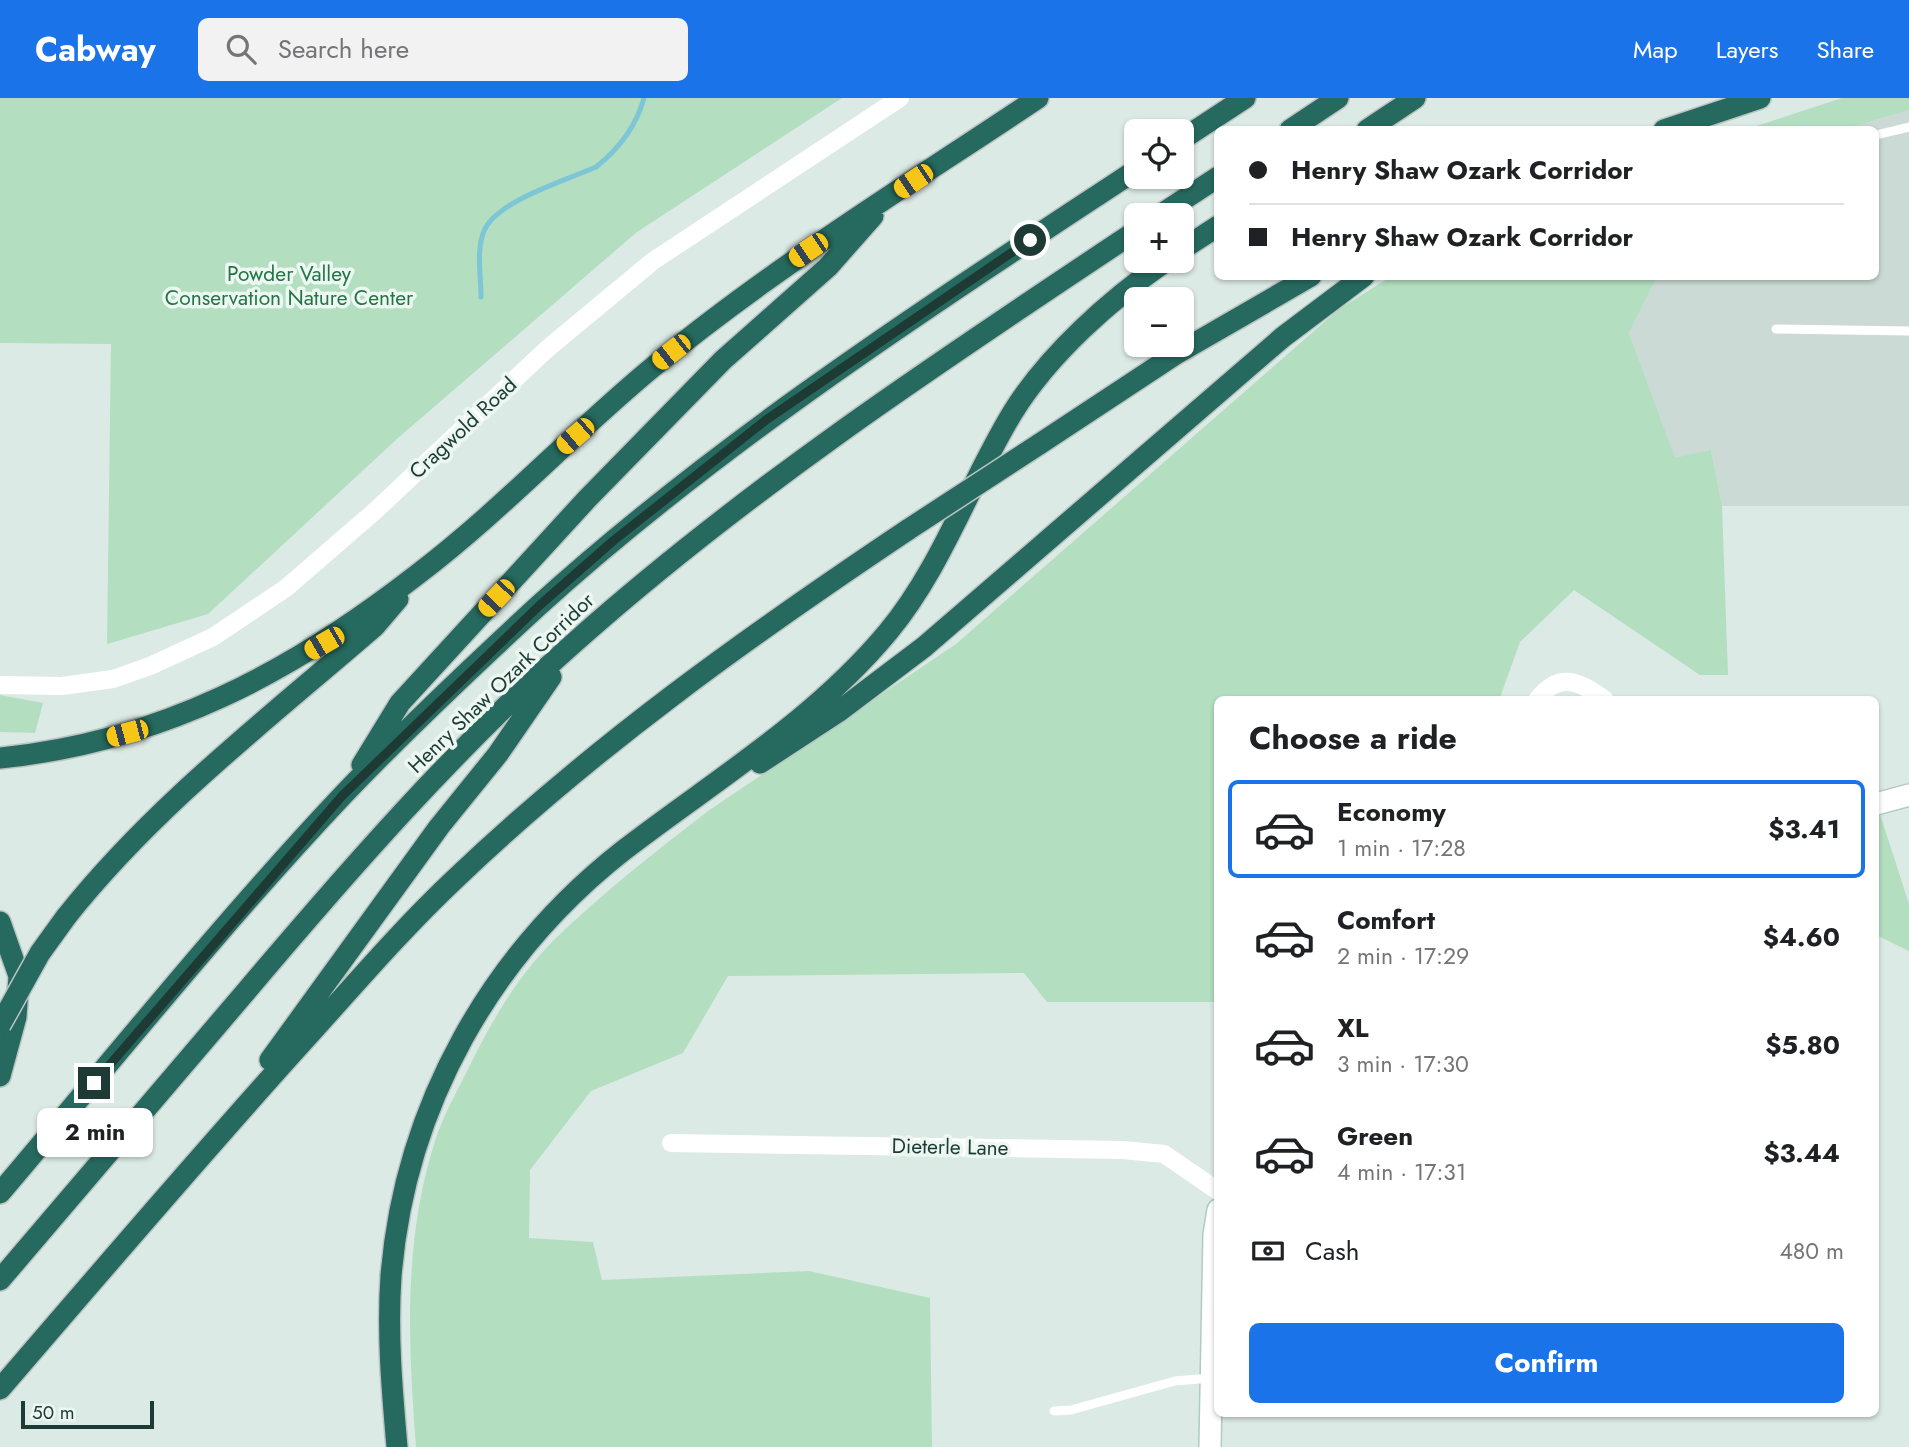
<!DOCTYPE html>
<html lang="en">
<head>
<meta charset="utf-8">
<style>
	body { margin:0; font-family:Jost,sans-serif; background:#f2f2f2; color:#202124; height:100vh; display:flex; flex-direction:column; font-size:26px; white-space:nowrap }
	* { box-sizing:border-box; margin:0 }
	p { font-size:23px; color:#757577 }
	.icon { flex:none; width:38px; height:38px; fill:none; stroke:currentColor; stroke-width:2; stroke-linecap:round; stroke-linejoin:round }
	.map { position:relative; flex:1; overflow:hidden }
	.side { position:absolute; left:1214px; top:598px; width:665px; height:721px; display:flex; flex-direction:column; background:#fff; border-radius:10px; box-shadow:0 2px 5px #0004 }
	.side>* { flex:none }
	.banner { position:absolute; left:1214px; top:28px; width:665px; height:154px; border-radius:10px; box-shadow:0 2px 5px #0004; display:grid; align-content:center; height:154px; padding:0 35px; background:#fff }
	.tools { position:absolute; left:1124px; top:21px; display:grid; gap:14px }
	.tools a { display:grid; place-items:center; width:70px; height:70px; border-radius:10px; background:#fff; box-shadow:0 2px 5px #0004; font-size:35px }
	.scale { position:absolute; left:21px; bottom:18px; width:133px; box-sizing:border-box; padding-left:7px; border:4px solid #1d3b34; border-top:0; font-size:19px; line-height:24px; white-space:nowrap; color:#1d3b34; -webkit-text-stroke:5px #edf7f2; paint-order:stroke }
	.end { position:absolute; width:32px; height:32px; margin:-16px; border:9px solid #1d3b34; background:#fff; box-shadow:0 0 0 4px #fff }
	.from { border-radius:50% }
	.bubble { position:absolute; height:49px; border-radius:10px; background:#fff; box-shadow:0 2px 5px #0004; font-size:23px; font-weight:700; line-height:49px; text-align:center }
	.car { position:absolute; width:21px; height:42px; margin:-21px -10px; border-radius:9px; box-shadow:0 0 5px 2px #0007; background:linear-gradient(#f5c518 24%,#345 0 40%,#f5c518 0 76%,#345 0 86%,#f5c518 0) }
	.banner b { display:flex; align-items:center; gap:24px; height:66px; font-size:26px }
	.banner b+b { border-top:2px solid #e0e0e0 }
	.banner i { width:18px; height:18px; background:#202124 }
	ul { padding:0; list-style:none }
	li { display:flex; align-items:center; gap:21px; height:98px; margin:0 14px 10px; padding:0 21px; border:4px solid transparent; border-radius:10px }
	li div { flex:1 }
	li b { display:block; font-size:26px }
	li em { font-style:normal; font-weight:700 }
	li.active { border-color:#1a73e8 }
	li>.icon { width:63px; height:63px; stroke-width:1.5 }
	h2 { padding:0 35px; font-size:32px; line-height:84px }
	.pay { display:flex; align-items:center; gap:18px; height:77px; padding:0 35px; font-size:26px }
	.pay p { margin-inline-start:auto }
	.cta { display:flex; gap:14px; margin-top:auto; padding:14px 35px }
	.cta a { flex:1; height:80px; border-radius:10px; background:#1a73e8; color:#fff; font-size:28px; font-weight:700; line-height:80px; text-align:center }
	header { display:flex; align-items:center; gap:42px; box-sizing:border-box; height:98px; padding:0 35px; background:#1a73e8; color:#fff }
	header strong { font-size:33px }
	nav { display:flex; gap:38px; margin-inline-start:auto; font-size:24px }
	.search { width:490px; height:63px; background:#f2f2f2; display:flex; align-items:center; gap:18px; box-sizing:border-box; padding:0 24px; border-radius:10px; color:#757577; font-size:26px }
	.map>svg:first-child { display:block }
	.built { fill:#cbdad4 }
	.green { fill:#b3dec0 }
	.lines { fill:none; stroke-linecap:round; stroke-linejoin:round }
	.stream { stroke:#7ec5d6; stroke-width:5 }
	.secondary-casing { stroke:#afcbc2; stroke-width:24 }
	.highway-casing { stroke:#bbc4c2; stroke-width:24 }
	.lane { stroke:#fff; stroke-width:9 }
	.street { stroke:#fff; stroke-width:18 }
	.secondary { stroke:#fff; stroke-width:21 }
	.highway { stroke:#26695e; stroke-width:21 }
	.highway-bridge-casing { stroke:#bbc4c2; stroke-width:24; stroke-linecap:butt }
	.highway-bridge { stroke:#26695e; stroke-width:21 }
	.route { stroke:#1d3b34; stroke-width:9 }
	.labels { text-anchor:middle; dominant-baseline:central; stroke-width:7; stroke-linejoin:round; paint-order:stroke }
	.park-label { font-size:21px; fill:#247546; stroke:#edf7f2 }
	.street-label { font-size:21px; fill:#1d3b34; stroke:#edf7f2 }
</style>
</head>
<body>
<header>
<strong>Cabway</strong>
<div class="search"><svg class="icon" aria-label="search" viewBox="0 0 24 24"><circle cx="10" cy="10" r="6"/><path d="M15 15l6 6"/></svg>Search here</div>
<nav><a>Map</a><a>Layers</a><a>Share</a></nav>
</header>
<div class="map">
<svg width="1909" height="1349" viewBox="0 0 1909 1349">
	<rect width="100%" height="100%" fill="#dceae5"/>
	<!-- built -->
	<path class="built" d="M1909,12V408H1722L1711,352L1675,361L1629,235L1657,179L1876,178V32L1845,31Z"/>
	<!-- green -->
	<path class="green" d="M0,0H842L637,134L398,340L208,516L107,546L111,246L0,245Z
		M1842,0H1909V12L1845,31H1747Z
		M1390,179H1657L1629,235L1675,360L1711,352L1722,408L1728,577H1700L1574,492L1520,544L1499,602H1218V904H1047L1024,875L728,878L683,955L591,993L530,1072L529,1140L593,1144L602,1182L809,1173L930,1200L932,1349H416C408,1246 403,1143 435,1043C444,1015 460,988 473,961C494,919 519,877 553,843C601,796 655,754 708,713L956,546L1338,212Z
		M0,597L43,605L35,635L0,634Z
		M1879,713L1909,806V853L1876,837V714Z"/>
	<g class="lines">
		<!-- stream -->
		<path class="stream" d="M481,199C481,178 476,152 484,133C496,103 567,82 596,69C620,50 636,29 644,0"/>
		<!-- secondary casing -->
		<g class="secondary-casing">
			<path id="secondary" d="M1876,706L1909,697
				M1210,1349L1214,1137L1218,1112"/>
		</g>
		<!-- highway casing -->
		<g class="highway-casing">
			<path id="highway" d="M1290,32L1338,0
				M1367,32L1415,0
				M1664,32L1760,0
				M1181,42L1245,0
				M1160,117L1218,79
				M1181,152L1218,128
				M1038,347L1176,256L1311,178
				M0,660C161,644 292,574 418,476C501,413 573,335 653,269C774,169 908,87 1038,0
				M760,665L838,614L924,549L1283,239L1364,178
				M362,667L400,605L587,401L723,262L828,169L873,118
				M66,819C154,708 269,620 375,528L398,501
				M0,824L19,878L16,919L0,978
				M270,962L439,729L498,656L551,579
				M0,1095C112,963 224,823 343,697C405,632 471,570 537,509C721,342 930,208 1136,72
				M0,1182C81,1087 162,992 243,897C347,774 454,651 575,544C749,389 942,262 1136,133
				M0,1291C99,1176 197,1061 299,948C350,892 399,834 454,782C593,649 749,538 909,431
				M397,1349C392,1292 387,1235 391,1178C405,1008 491,856 624,752C715,682 814,623 888,534C942,469 969,386 1013,314C1049,256 1111,201 1166,163"/>
		</g>
		<!-- lane -->
		<path class="lane" d="M1876,37L1909,29
			M1776,231L1909,233
			M1054,1313L1071,1312L1175,1283L1211,1280"/>
		<!-- street -->
		<path class="street" d="M0,587L62,588L113,581L150,568L213,539L286,490L375,413L547,251L653,163L900,0
			M1537,602C1559,573 1580,583 1605,602
			M671,1045L1123,1052L1164,1056L1218,1093"/>
		<!-- secondary -->
		<use href="#secondary" class="secondary"/>
		<!-- highway -->
		<use href="#highway" class="highway"/>
		<!-- highway-bridge casing -->
		<g class="highway-bridge-casing">
			<path id="highway-bridge" d="M909,431L1038,347
				M0,927L40,855L66,819"/>
		</g>
		<!-- highway-bridge -->
		<use href="#highway-bridge" class="highway-bridge"/>
	</g>
	<g class="lines">
		<!-- route -->
		<path class="route" d="M94,985L342,698L540,507L613,443L766,322L1030,142"/>
	</g>
	<g class="labels">
		<!-- park labels -->
		<g class="park-label">
			<text x="289" y="176">Powder Valley<tspan x="289" dy="24">Conservation Nature Center</tspan></text>
		</g>
		<!-- street labels -->
		<g class="street-label">
			<text transform="translate(463 330) rotate(-43)">Cragwold Road</text>
			<text transform="translate(501 585) rotate(-44)">Henry Shaw Ozark Corridor</text>
			<text transform="translate(950 1049) rotate(1)">Dieterle Lane</text>
		</g>
	</g>
</svg>
<div class="tools">
<a><svg class="icon" aria-label="locate" viewBox="0 0 24 24"><circle cx="12" cy="12" r="6"/><path d="M12 2v4M12 18v4M2 12h4M18 12h4"/></svg></a>
<a>+</a>
<a>−</a>
</div>
<div class="scale">50 m</div>
<i class="end from" style="left:1030px;top:142px"></i>
<i class="end" style="left:94px;top:985px"></i>
<div class="bubble" style="left:37px;top:1010px;width:116px">2 min</div>
<i class="car" style="left:913px;top:83px;rotate:236deg"></i>
<i class="car" style="left:808px;top:152px;rotate:236deg"></i>
<i class="car" style="left:671px;top:254px;rotate:232deg"></i>
<i class="car" style="left:575px;top:338px;rotate:229deg"></i>
<i class="car" style="left:496px;top:500px;rotate:223deg"></i>
<i class="car" style="left:324px;top:545px;rotate:240deg"></i>
<i class="car" style="left:127px;top:635px;rotate:255deg"></i>
<div class="banner">
<b><i class="from"></i>Henry Shaw Ozark Corridor</b>
<b><i></i>Henry Shaw Ozark Corridor</b>
</div>
<section class="side">
<h2>Choose a ride</h2>
<ul>
<li class="active"><svg class="icon" aria-label="car" viewBox="0 0 24 24"><path d="M5 17H2v-5l4-1 3-4h7l3 4 3 1v5h-3M9 17h6M6 11h13"/><circle cx="7" cy="17" r="2"/><circle cx="17" cy="17" r="2"/></svg><div><b>Economy</b><p>1 min · 17:28</p></div><em>$3.41</em></li>
<li><svg class="icon" aria-label="car" viewBox="0 0 24 24"><path d="M5 17H2v-5l4-1 3-4h7l3 4 3 1v5h-3M9 17h6M6 11h13"/><circle cx="7" cy="17" r="2"/><circle cx="17" cy="17" r="2"/></svg><div><b>Comfort</b><p>2 min · 17:29</p></div><em>$4.60</em></li>
<li><svg class="icon" aria-label="car" viewBox="0 0 24 24"><path d="M5 17H2v-5l4-1 3-4h7l3 4 3 1v5h-3M9 17h6M6 11h13"/><circle cx="7" cy="17" r="2"/><circle cx="17" cy="17" r="2"/></svg><div><b>XL</b><p>3 min · 17:30</p></div><em>$5.80</em></li>
<li><svg class="icon" aria-label="car" viewBox="0 0 24 24"><path d="M5 17H2v-5l4-1 3-4h7l3 4 3 1v5h-3M9 17h6M6 11h13"/><circle cx="7" cy="17" r="2"/><circle cx="17" cy="17" r="2"/></svg><div><b>Green</b><p>4 min · 17:31</p></div><em>$3.44</em></li>
</ul>
<div class="pay"><svg class="icon" aria-label="cash" viewBox="0 0 24 24"><path d="M3 7h18v10H3z"/><circle cx="12" cy="12" r="2"/></svg>Cash<p>480 m</p></div>
<div class="cta"><a>Confirm</a></div>
</section>
</div>
</body>
</html>
